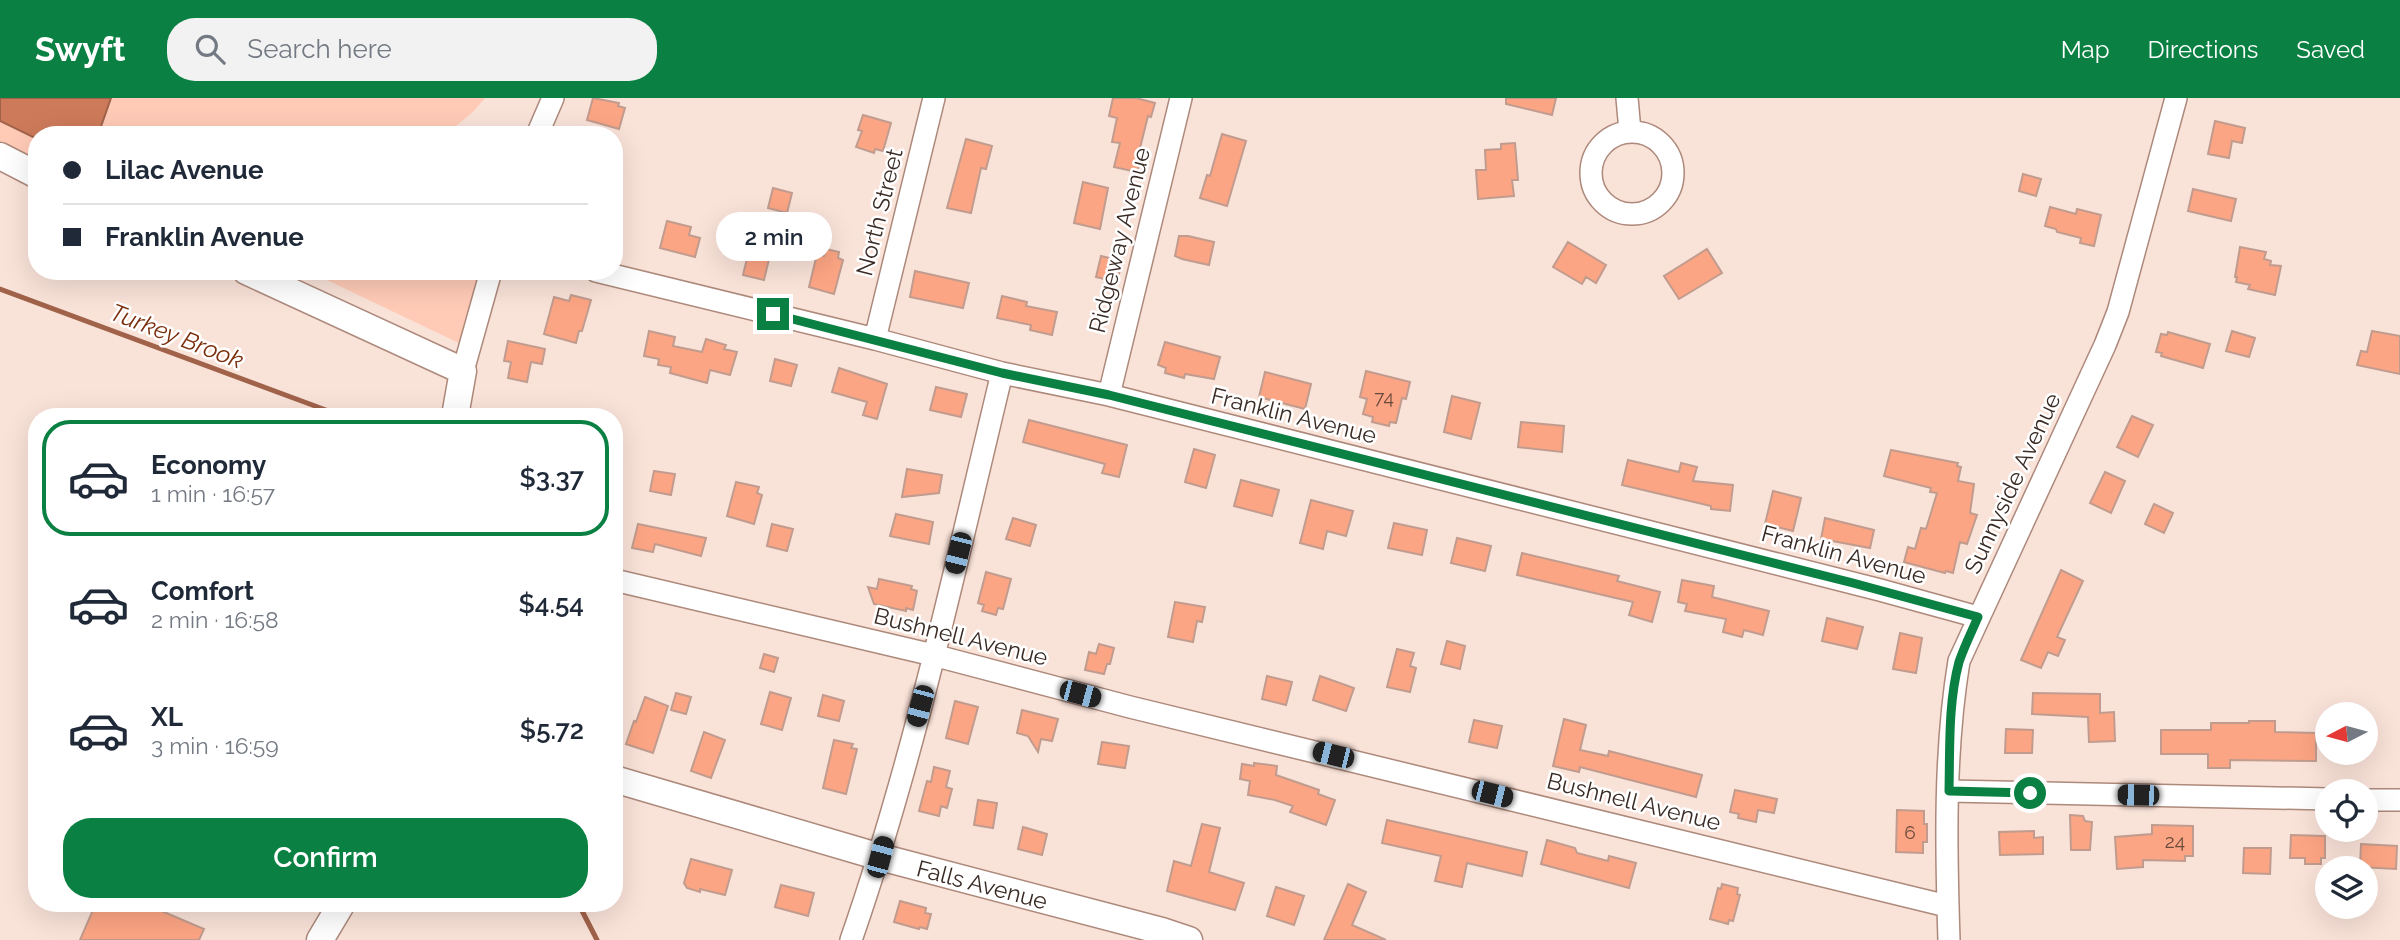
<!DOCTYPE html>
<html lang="en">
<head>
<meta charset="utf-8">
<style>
	body { margin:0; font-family:Raleway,sans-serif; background:#f2f2f3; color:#1f2937; height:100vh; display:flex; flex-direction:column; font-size:26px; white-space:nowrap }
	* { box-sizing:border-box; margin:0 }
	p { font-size:23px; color:#747a83 }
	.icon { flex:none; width:38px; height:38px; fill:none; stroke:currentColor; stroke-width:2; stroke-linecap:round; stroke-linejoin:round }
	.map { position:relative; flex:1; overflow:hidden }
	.sheet { position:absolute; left:28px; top:310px; width:595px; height:504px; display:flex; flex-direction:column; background:#fff; border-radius:28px; box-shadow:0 7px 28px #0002 }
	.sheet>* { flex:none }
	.top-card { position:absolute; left:28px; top:28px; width:595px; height:154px; border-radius:28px; box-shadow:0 7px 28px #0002; display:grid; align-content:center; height:154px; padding:0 35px; background:#fff }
	.needle { width:46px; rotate:264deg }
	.buttons { position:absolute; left:2315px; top:604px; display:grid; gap:14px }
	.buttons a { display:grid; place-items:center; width:63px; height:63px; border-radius:50%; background:#fff; box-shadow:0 7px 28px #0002; font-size:35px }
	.end { position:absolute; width:32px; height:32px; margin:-16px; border:9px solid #0b8043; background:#fff; box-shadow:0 0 0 4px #fff }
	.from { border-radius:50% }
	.bubble { position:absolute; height:49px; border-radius:24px; background:#fff; box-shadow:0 7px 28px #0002; font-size:23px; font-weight:600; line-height:49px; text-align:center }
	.car { position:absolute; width:21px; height:42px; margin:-21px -10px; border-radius:9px; box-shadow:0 0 5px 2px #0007; background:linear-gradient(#222 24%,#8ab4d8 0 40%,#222 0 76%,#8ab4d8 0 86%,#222 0) }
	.top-card b { display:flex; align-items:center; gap:24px; height:66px; font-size:26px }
	.top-card b+b { border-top:2px solid #e0e1e3 }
	.top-card i { width:18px; height:18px; background:#1f2937 }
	ul { padding:12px 0 0; list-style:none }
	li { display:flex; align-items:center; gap:21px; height:116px; margin:0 14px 10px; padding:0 21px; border:4px solid transparent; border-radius:28px }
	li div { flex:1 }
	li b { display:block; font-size:26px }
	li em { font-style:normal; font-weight:600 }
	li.current { border-color:#0b8043 }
	li>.icon { width:63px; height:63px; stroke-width:1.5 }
	.action { display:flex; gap:14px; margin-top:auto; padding:14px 35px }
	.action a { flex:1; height:80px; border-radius:28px; background:#0b8043; color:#fff; font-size:28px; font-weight:600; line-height:80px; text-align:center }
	header { display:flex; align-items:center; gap:42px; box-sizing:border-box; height:98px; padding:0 35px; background:#0b8043; color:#fff }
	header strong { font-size:33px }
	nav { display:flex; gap:38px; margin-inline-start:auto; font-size:24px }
	.search { width:490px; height:63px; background:#f2f2f3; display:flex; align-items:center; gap:18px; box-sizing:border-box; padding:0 24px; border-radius:28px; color:#747a83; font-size:26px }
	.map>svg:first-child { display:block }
	.green { fill:#ffcbb7 }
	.water { fill:#cd7a5a; stroke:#a1624a; stroke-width:2 }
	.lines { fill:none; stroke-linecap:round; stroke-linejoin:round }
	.stream { stroke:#a1624a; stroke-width:5 }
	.building { fill:#fca584; stroke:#c19c8e; stroke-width:2 }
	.minor-casing { stroke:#ad897b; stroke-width:24 }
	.major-casing { stroke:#ad897b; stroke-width:29 }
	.minor { stroke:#fff; stroke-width:21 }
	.major { stroke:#fff; stroke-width:26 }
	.route { stroke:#0b8043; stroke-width:9 }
	.labels { text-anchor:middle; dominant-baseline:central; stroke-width:5; stroke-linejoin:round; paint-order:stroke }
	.number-label { font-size:19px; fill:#6a4a3d }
	.street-label { font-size:23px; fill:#3a2b25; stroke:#fff }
	.water-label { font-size:24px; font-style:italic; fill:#7c300d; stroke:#fff }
</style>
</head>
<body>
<header>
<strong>Swyft</strong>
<div class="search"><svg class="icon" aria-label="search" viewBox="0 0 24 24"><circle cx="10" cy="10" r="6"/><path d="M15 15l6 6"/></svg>Search here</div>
<nav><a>Map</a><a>Directions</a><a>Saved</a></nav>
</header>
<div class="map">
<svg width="2400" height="842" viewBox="0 0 2400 842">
	<rect width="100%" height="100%" fill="#f9e2d8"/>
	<!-- green -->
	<path class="green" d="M0,0H485L473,14L445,37H37V68L0,51Z
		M308,173H488L463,247Z"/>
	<!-- water -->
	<path class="water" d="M0,0H111L98,37H37V41L0,23Z"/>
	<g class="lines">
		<!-- stream -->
		<path class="stream" d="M0,191L342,318
			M578,805L597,842"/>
	</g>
	<!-- building -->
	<path class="building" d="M593,0L619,5L618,8L625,10L619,31L587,22Z
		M1113,0H1136L1155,5L1151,19L1148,18L1140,50L1144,51L1137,74L1114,69L1120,45L1112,44L1117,20L1109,18Z
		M1506,0H1556L1552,17L1506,6Z
		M863,17L891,25L883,53L875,51L874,55L856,49L862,33L858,32Z
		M2215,23L2245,30L2242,45L2232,43L2229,60L2208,56Z
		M1222,36L1246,43L1227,108L1200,100L1207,77L1210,78Z
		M966,41L992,48L986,71L981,70L971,115L947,110Z
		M1515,45L1518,82H1512L1514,98L1478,101L1476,72H1486L1485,52L1501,51V46Z
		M2023,76L2041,81L2036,98L2019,93Z
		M1083,84L1108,90L1100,131L1074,125Z
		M773,90L792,95L787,115L768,110Z
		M2193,91L2236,101L2231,123L2188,113Z
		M2050,109L2076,116L2077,111L2101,117L2094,148L2080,145L2081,140L2057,134L2056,131L2045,128Z
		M667,123L691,129L689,137L700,140L695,159L660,150Z
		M1179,138H1188L1214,144L1209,167L1182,161L1175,158Z
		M1568,144L1606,167L1596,185L1586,179L1582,186L1553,169Z
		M750,148L771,153L764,182L743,177Z
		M2240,149L2266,154L2264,161L2271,163L2270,167L2281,168L2275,197L2248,191L2250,187L2236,184L2237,179H2235Z
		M826,151L839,154L838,160L843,162L834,196L809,189L817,156L824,158Z
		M1707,151L1722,175L1679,201L1664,178Z
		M1101,158L1122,163L1117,184L1096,179Z
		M915,173L969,185L963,210L910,199Z
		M571,197L591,202L582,233H579L576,245L544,236L554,199L569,203Z
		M1002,198L1027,204L1026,208L1057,214L1052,237L1030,232L1031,227L997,220Z
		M649,233L675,239L673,248L702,254L706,241L726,247L724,251L737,254L730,277L710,272L707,285L670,275L671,269L658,267L659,261L644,258Z
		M2232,233L2255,240L2249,259L2226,253Z
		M2372,233L2400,238V276L2357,267L2361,253L2367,254Z
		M2168,234L2210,246L2203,270L2161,258L2162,255L2156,254L2161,236L2167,237Z
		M508,243L545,251L542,266L531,264L527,284L508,280L511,264L504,263Z
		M1165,244L1220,259L1214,281L1185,276L1184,280L1165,275L1166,270L1158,267Z
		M775,261L797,267L791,288L770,283Z
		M839,270L887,286L877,321L863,317L867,304L832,294Z
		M1366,273L1410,284L1406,301L1402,300L1396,325L1390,324L1389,328L1372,324L1373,319L1363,316L1367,301L1360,299Z
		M1265,274L1311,286L1305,311L1259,299Z
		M936,289L967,296L961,319L930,312Z
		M1452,298L1480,305L1471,341L1444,334Z
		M2132,318L2153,327L2138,359L2117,349Z
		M1029,322L1127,347L1119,379L1102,375L1105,366L1023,344Z
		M1521,324L1564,328L1562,354L1518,349Z
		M1194,351L1215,357L1206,390L1185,384Z
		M1891,352L1958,365L1957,368L1961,369L1958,383L1974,386L1970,415L1977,417L1967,446L1960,444L1953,475L1946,473L1945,475L1904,464L1908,449L1915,451L1921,430L1926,431L1937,395L1930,394L1931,390L1884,378Z
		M1628,362L1679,374L1681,365L1697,369L1693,383L1733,387L1730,413L1711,411V408L1622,387Z
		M907,371L942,377L939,395L902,399Z
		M654,373L675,376L671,397L650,393Z
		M2105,374L2125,383L2111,415L2090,405Z
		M1241,382L1279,392L1272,418L1234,408Z
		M736,384L759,389L757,395L762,397L754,426L727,418Z
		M1773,393L1801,400L1793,433L1765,426Z
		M1311,402L1353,413L1346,438L1327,433L1323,451L1300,445Z
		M2154,406L2173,415L2164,435L2145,426Z
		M896,416L933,424L929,446L890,438Z
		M1013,420L1036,427L1030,448L1006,441Z
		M1825,420L1874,432L1870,450L1821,441Z
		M1394,425L1427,432L1422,457L1388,450Z
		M638,426L706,440L701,458L655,446L653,454L632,450Z
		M772,426L793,431L787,453L767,448Z
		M1457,440L1491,448L1485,473L1451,465Z
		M1522,455L1619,478L1617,483L1660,494L1652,524L1629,517L1633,504L1517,477Z
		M2061,472L2083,483L2057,539L2065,542L2058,558L2048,554L2041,570L2021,562Z
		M986,474L1011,481L1003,511L998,510L996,517L982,513L984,507L978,505Z
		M879,481L912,488L911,491L917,493L913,512L906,510V513L874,506L868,489L877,491Z
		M1682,482L1714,488L1712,499L1769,513L1763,537L1744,532L1742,539L1723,534L1726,521L1685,513L1687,506L1678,504Z
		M1175,504L1205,509L1202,524L1197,523L1193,544L1168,539Z
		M1827,520L1863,529L1857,551L1822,543Z
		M1900,535L1922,540L1916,575L1893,571Z
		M1447,543L1465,548L1460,571L1441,566Z
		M1099,546L1114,550L1110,566H1107L1104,576L1085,572L1089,554L1096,556Z
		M1397,551L1414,555L1410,568L1416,570L1410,594L1387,589Z
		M764,556L778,560L774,574L760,570Z
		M1267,578L1292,584L1286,607L1262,601Z
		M1320,578L1354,590L1346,613L1313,602Z
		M770,594L791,600L782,632L761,626Z
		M676,595L691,599L686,616L671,612Z
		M2033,595L2100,596V615L2114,614L2115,643L2089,644L2088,619L2032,616Z
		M823,597L844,603L839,623L818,618Z
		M645,599L668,608L653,655L626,646L634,623L636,624Z
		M955,603L978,609L968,646L946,640Z
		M1022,612L1058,621L1052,643L1041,641L1038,654L1028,638L1017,635Z
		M1564,621L1586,627L1580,652L1608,658L1609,653L1702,677L1696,699L1580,669L1579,674L1553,668Z
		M1474,622L1502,628L1497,650L1469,644Z
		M2249,623H2275V634L2316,635V663L2230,662V670H2208V656H2161V632H2211V625H2249Z
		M2006,631L2033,632L2032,655H2005Z
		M704,634L725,642L711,680L691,673Z
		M834,642L853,646L851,650L857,651L846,696L823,690Z
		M1102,644L1129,648L1125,670L1098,666Z
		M1254,665L1277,668L1276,677L1319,692L1318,696L1335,702L1326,727L1290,714L1293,708L1275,702L1248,697L1250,683L1240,681L1242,666L1254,668Z
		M934,669L950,673L946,689L952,691L947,710L941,708L939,718L919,713L927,683L931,684Z
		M1735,692L1777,701L1774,715L1758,712L1756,724L1738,720L1739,716L1730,714Z
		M978,702L997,705L993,730L974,727Z
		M1897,712L1924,713V726H1927V744H1923V755L1896,754Z
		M2070,717L2083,718L2085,723L2092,724L2090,752H2071Z
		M1387,722L1527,754L1522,778L1467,765L1462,789L1435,783L1441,758L1382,745Z
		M1202,726L1220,730L1209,774L1244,785L1235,812L1167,793L1174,763L1191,768Z
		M2152,727L2193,728V758H2185V763L2143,762V769L2117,771L2115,739L2152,736Z
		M1023,729L1047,736L1042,757L1018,751Z
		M2034,733V740L2043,739V756L2000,757L1999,734Z
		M2291,737L2325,738V760H2321V766H2305V760H2290Z
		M1547,742L1575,750L1577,755L1608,763L1609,758L1636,765L1629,790L1541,766Z
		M2361,746L2397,748L2396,771L2360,769Z
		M2244,750H2271L2270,776L2243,775Z
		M691,761L732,772L725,797L700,791V794L687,790L684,785Z
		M1348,786L1366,794L1352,827L1386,842H1324Z
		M1722,786L1738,790L1737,796L1740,797L1733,823L1729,822L1728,826L1710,821L1718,790L1721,791Z
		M781,787L814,795L808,818L775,809Z
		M1276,789L1304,798L1294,827L1267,818Z
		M900,803L926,810L925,815L931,816L927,831L920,829L919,831L894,824Z
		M96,805H143L204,831L199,842H80Z"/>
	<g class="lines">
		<!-- minor casing -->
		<g class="minor-casing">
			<path id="minor" d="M1627,0L1630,33
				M1591 75a41 41 0 1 1 82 0a41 41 0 1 1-82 0Z
				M537,37L553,0
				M596,173L875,241L1002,275L1109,297L1880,492L1978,519
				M875,241L934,0
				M463,273L491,173
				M1109,297L1181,0
				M614,482L933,557L1130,609L1947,808
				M1949,693L2328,701
				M2366,702H2400
				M851,842C915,658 956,465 1002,275
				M1949,842C1946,750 1944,654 1959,563L2105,247L2118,214L2176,0"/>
		</g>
		<!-- major casing -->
		<g class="major-casing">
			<g id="major">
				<path d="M0,58L37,77"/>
				<path d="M246,173L463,273L455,318"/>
				<path id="s1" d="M614,681L880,759L1162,833L1189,842"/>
				<path d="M320,842L342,805"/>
			</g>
		</g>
		<!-- minor -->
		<use href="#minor" class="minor"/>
		<!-- major -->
		<use href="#major" class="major"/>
	</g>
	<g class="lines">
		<!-- route -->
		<path class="route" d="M773,216L1002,275L1109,297L1853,485L1978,519C1972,533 1964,549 1959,564C1948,605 1950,651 1949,693L2030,695"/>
	</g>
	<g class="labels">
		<!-- number labels -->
		<g class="number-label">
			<text x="1384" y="299">74</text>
			<text x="1910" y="734">6</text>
			<text x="2175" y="743">24</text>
		</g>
		<!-- street labels -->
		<g class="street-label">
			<text transform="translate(879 114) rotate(-76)">North Street</text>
			<text transform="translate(1119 142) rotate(-76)">Ridgeway Avenue</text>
			<text transform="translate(1294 317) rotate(14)">Franklin Avenue</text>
			<text transform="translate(2012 385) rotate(-65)">Sunnyside Avenue</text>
			<text transform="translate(1844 456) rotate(15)">Franklin Avenue</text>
			<text transform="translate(961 538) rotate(14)">Bushnell Avenue</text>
			<text transform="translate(1634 703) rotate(14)">Bushnell Avenue</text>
			<text stroke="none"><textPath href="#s1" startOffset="383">Falls Avenue</textPath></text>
		</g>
		<!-- water labels -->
		<g class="water-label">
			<text transform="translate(177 238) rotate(21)">Turkey Brook</text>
		</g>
	</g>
</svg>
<div class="buttons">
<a><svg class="needle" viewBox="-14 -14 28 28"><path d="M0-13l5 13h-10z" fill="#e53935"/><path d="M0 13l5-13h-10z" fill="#747a83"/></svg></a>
<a><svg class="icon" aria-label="locate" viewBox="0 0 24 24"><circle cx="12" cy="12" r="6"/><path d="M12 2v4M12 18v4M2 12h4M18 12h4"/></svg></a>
<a><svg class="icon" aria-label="layers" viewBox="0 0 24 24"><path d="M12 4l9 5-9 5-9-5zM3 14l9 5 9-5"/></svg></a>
</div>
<i class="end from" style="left:2030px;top:695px"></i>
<i class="end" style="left:773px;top:216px"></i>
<div class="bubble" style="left:716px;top:114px;width:116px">2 min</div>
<i class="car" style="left:958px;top:455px;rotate:194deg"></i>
<i class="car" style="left:1080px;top:596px;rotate:105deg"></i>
<i class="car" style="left:920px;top:608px;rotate:195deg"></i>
<i class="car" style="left:1333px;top:657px;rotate:284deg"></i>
<i class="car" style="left:1492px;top:696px;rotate:104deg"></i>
<i class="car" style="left:2138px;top:697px;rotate:271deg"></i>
<i class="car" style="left:880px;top:759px;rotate:15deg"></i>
<div class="top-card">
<b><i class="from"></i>Lilac Avenue</b>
<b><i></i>Franklin Avenue</b>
</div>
<section class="sheet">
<ul>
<li class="current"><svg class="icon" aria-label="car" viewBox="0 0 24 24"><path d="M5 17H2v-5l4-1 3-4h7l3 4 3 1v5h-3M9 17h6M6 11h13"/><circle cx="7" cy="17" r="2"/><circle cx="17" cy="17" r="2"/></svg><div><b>Economy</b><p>1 min · 16:57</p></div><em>$3.37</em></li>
<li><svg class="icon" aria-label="car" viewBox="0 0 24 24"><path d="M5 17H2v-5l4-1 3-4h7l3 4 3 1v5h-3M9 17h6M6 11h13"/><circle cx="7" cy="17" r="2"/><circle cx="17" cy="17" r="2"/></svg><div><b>Comfort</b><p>2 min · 16:58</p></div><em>$4.54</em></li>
<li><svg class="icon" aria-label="car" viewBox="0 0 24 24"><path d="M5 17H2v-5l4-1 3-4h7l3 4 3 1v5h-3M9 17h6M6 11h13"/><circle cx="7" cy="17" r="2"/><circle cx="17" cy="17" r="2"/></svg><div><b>XL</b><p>3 min · 16:59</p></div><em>$5.72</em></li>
</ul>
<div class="action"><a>Confirm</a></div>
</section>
</div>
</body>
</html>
